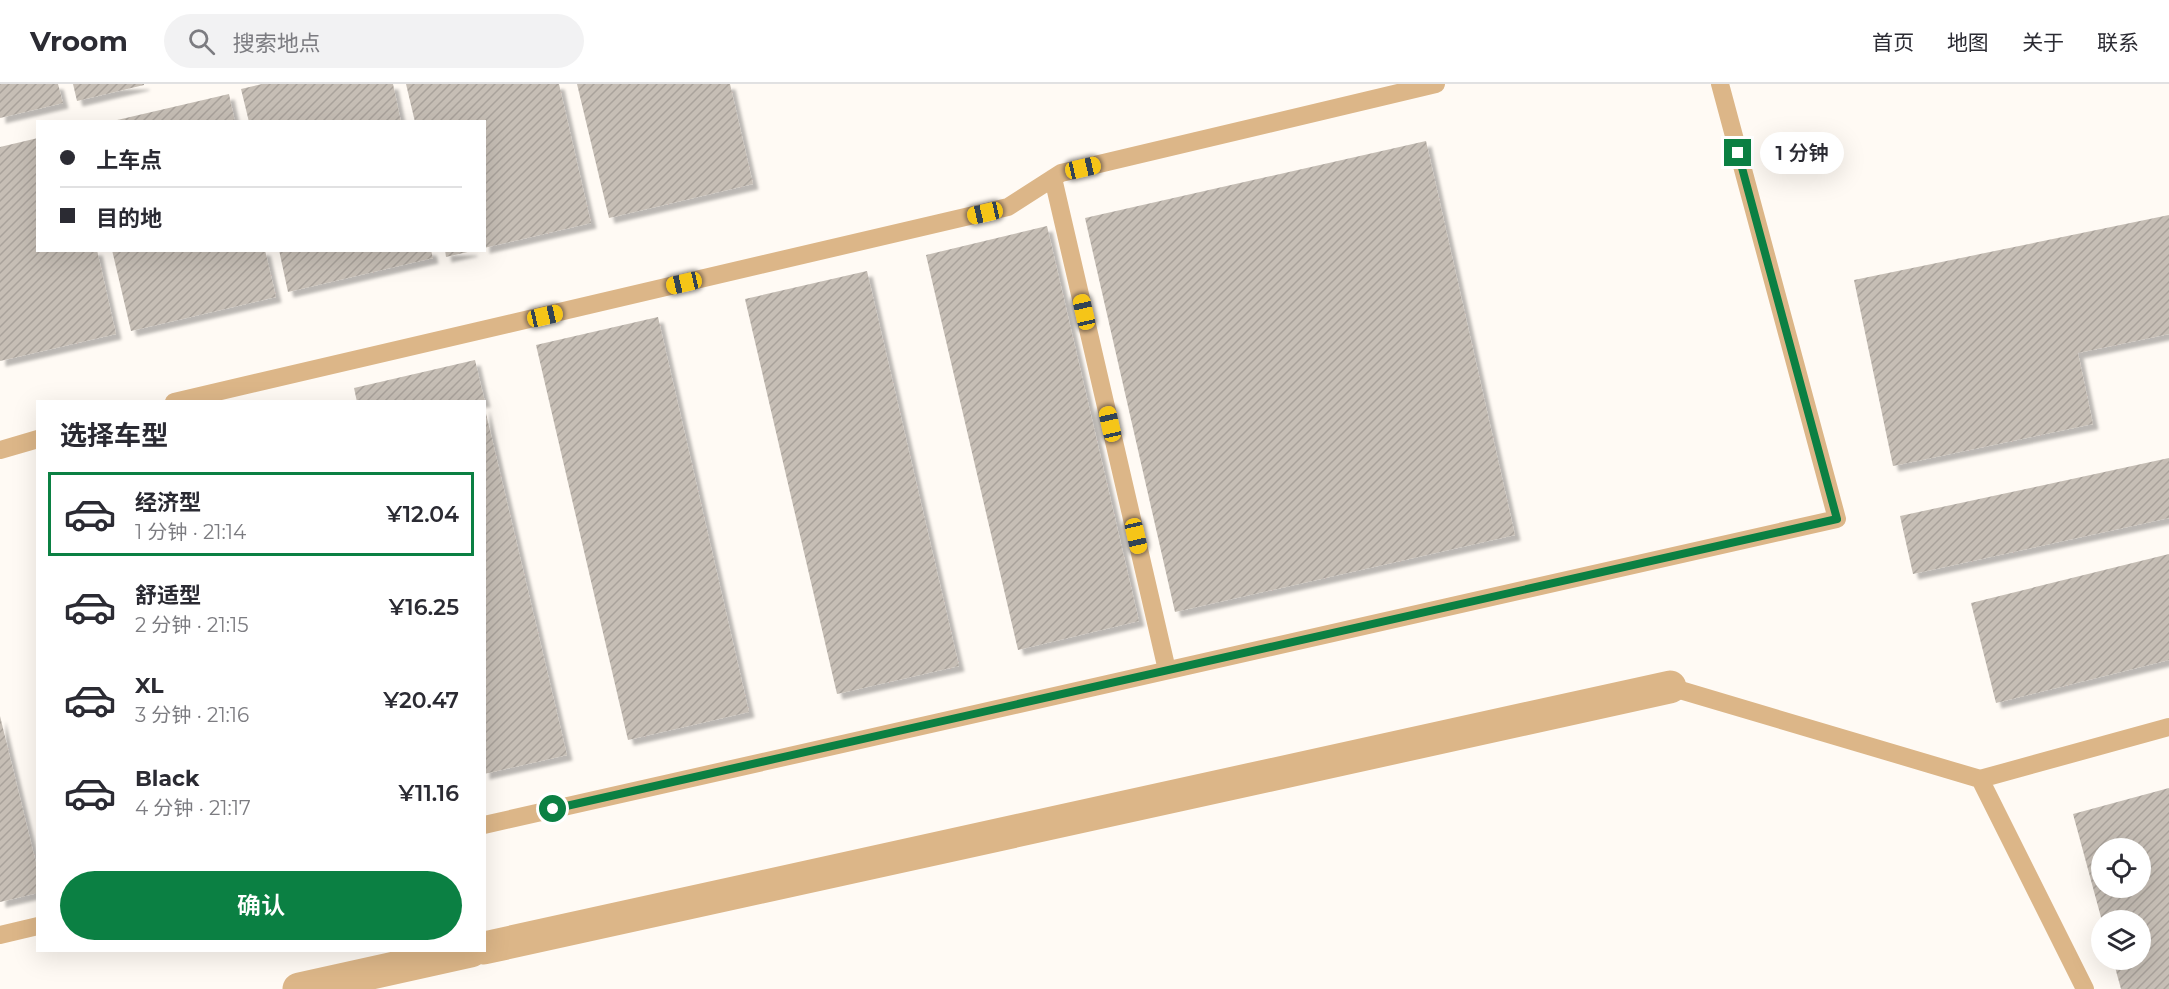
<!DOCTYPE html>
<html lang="zh">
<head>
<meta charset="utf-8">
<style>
	body { margin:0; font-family:Montserrat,"Noto Sans SC",sans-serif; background:#f2f2f3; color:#2b2b33; height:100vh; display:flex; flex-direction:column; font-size:22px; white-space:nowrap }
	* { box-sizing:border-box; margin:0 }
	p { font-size:20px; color:#7c7c81 }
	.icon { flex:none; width:33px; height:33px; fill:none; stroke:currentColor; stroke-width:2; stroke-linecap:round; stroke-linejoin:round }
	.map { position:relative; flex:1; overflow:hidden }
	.details { position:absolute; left:36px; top:316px; width:450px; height:552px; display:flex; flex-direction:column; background:#fff; border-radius:0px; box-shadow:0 6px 24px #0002 }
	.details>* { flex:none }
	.hud { position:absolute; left:36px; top:36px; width:450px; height:132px; border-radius:0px; box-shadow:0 6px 24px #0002; display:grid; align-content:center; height:132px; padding:0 24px; background:#fff }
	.controls { position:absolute; left:2091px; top:754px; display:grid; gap:12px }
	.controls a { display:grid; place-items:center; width:60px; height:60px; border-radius:50%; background:#fff; box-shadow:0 6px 24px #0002; font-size:30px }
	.end { position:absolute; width:27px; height:27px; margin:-14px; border:8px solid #0b8043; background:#fff; box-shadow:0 0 0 3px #fff }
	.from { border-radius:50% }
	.bubble { position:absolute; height:42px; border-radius:21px; background:#fff; box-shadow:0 6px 24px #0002; font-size:20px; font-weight:600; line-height:42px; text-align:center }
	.car { position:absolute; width:18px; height:36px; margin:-18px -9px; border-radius:8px; box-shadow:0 0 4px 2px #0007; background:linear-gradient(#f5c518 24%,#345 0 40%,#f5c518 0 76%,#345 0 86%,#f5c518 0) }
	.hud b { display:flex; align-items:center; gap:21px; height:57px; font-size:22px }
	.hud b+b { border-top:2px solid #e1e1e2 }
	.hud i { width:15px; height:15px; background:#2b2b33 }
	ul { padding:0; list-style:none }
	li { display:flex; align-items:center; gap:18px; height:84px; margin:0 12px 9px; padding:0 12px; border:3px solid transparent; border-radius:0px }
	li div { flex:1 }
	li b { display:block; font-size:22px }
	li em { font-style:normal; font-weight:600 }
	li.active { border-color:#0b8043 }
	li>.icon { width:54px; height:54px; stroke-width:1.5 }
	h2 { padding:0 24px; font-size:27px; line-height:72px }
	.primary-button { display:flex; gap:12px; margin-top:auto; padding:12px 24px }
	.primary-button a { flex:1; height:69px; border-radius:36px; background:#0b8043; color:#fff; font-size:24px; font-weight:600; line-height:69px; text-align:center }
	header { display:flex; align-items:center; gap:36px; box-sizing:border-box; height:84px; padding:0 30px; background:#fff; border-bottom:2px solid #e1e1e2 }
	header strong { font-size:28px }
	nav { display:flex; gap:33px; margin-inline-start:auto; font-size:21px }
	.search { width:420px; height:54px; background:#f2f2f3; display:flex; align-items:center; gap:15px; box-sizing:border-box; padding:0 21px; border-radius:33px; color:#7c7c81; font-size:22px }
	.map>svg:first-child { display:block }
	.building { fill:url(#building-hatch); fill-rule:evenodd; filter:url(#shadow) }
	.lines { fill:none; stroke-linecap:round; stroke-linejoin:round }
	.service { stroke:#dcb688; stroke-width:18 }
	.minor { stroke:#dcb688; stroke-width:33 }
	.route { stroke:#0b8043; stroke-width:8 }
</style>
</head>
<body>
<header>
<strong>Vroom</strong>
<div class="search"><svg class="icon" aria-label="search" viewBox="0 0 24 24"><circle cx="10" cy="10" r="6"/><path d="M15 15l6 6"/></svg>搜索地点</div>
<nav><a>首页</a><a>地图</a><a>关于</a><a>联系</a></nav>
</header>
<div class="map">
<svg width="2169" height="905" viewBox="0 0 2169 905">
	<defs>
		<pattern id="building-hatch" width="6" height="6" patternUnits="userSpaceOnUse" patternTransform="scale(1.5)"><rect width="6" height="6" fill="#c6beb5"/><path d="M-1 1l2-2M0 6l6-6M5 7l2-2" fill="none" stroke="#a9a29b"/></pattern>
		<filter id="shadow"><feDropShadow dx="5.5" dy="5.5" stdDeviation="1.5" flood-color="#0004"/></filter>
	</defs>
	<rect width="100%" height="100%" fill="#fffaf4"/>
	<!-- building -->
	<path class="building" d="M0,0H58L63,19L0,34Z
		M73,0H144V1L77,17Z
		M262,0H393L401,38H249L241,5Z
		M406,0H559L591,139L484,164V38H415Z
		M577,0H730L753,100L609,134Z
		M229,10L235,38H113V37Z
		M38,54V166H97L116,250L0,277V63Z
		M1426,57L1515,451L1175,528L1085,134Z
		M2169,131V250L2078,269L2093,340L1893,382L1854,196Z
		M1047,142L1139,537L1018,566L926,171Z
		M112,166H265L276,213L131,247Z
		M279,166H431L433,174L288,208Z
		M445,166H472V167L446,173Z
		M867,187L959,582L837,610L745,215Z
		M658,233L749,628L628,656L536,261Z
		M475,276L485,318H357L354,304Z
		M484,321L567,671L484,690Z
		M2169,374V434L1913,490L1900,432Z
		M2169,470V576L1996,619L1971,519Z
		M0,632L38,787V809L0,818Z
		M2169,704V905H2121L2113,876H2140V837H2102L2073,730ZM2102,765H2140V804H2102Z"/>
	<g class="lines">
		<!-- service -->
		<path class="service" d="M1053,94L1167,586
			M174,318L1008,123L1061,89L1436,0
			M0,366L38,355
			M1670,603L1980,695L2169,643
			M1980,695L2085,905
			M484,741L1837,435L1720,0
			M0,851L38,842"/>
		<!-- minor -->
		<path class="minor" d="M484,864L1670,603
			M299,905L471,867"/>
	</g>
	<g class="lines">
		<!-- route -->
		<path class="route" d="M553,725L1837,435L1738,69"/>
	</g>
</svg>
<div class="controls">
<a><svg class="icon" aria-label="locate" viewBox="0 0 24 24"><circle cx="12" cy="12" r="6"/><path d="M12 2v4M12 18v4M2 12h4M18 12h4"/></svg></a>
<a><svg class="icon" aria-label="layers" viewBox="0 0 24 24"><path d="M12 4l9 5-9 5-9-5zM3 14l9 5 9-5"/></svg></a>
</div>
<i class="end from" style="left:553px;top:725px"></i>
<i class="end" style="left:1738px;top:69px"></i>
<div class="bubble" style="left:1760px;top:48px;width:84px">1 分钟</div>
<i class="car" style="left:1083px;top:84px;rotate:77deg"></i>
<i class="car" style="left:985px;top:129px;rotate:257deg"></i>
<i class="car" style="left:684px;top:199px;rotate:257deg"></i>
<i class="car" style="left:1084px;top:228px;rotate:347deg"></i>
<i class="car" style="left:545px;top:232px;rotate:77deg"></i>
<i class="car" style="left:1110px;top:340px;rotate:347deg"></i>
<i class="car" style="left:1136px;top:452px;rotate:167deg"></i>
<div class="hud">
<b><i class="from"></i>上车点</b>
<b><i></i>目的地</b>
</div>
<section class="details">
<h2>选择车型</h2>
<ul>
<li class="active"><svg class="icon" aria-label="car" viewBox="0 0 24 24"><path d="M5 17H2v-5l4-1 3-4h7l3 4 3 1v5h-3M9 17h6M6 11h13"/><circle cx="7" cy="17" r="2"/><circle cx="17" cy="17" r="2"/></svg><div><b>经济型</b><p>1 分钟 · 21:14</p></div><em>¥12.04</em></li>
<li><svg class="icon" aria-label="car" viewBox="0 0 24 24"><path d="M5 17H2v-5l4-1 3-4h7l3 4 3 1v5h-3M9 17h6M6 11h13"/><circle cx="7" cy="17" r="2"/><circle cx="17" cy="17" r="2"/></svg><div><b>舒适型</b><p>2 分钟 · 21:15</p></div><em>¥16.25</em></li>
<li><svg class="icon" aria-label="car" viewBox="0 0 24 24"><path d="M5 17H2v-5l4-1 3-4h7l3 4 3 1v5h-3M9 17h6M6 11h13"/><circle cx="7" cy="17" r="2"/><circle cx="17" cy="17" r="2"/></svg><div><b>XL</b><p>3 分钟 · 21:16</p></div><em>¥20.47</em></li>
<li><svg class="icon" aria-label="car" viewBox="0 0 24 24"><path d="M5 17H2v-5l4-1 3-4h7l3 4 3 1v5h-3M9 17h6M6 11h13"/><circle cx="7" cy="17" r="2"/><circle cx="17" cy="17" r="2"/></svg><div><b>Black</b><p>4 分钟 · 21:17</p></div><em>¥11.16</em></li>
</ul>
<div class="primary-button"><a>确认</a></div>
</section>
</div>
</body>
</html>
